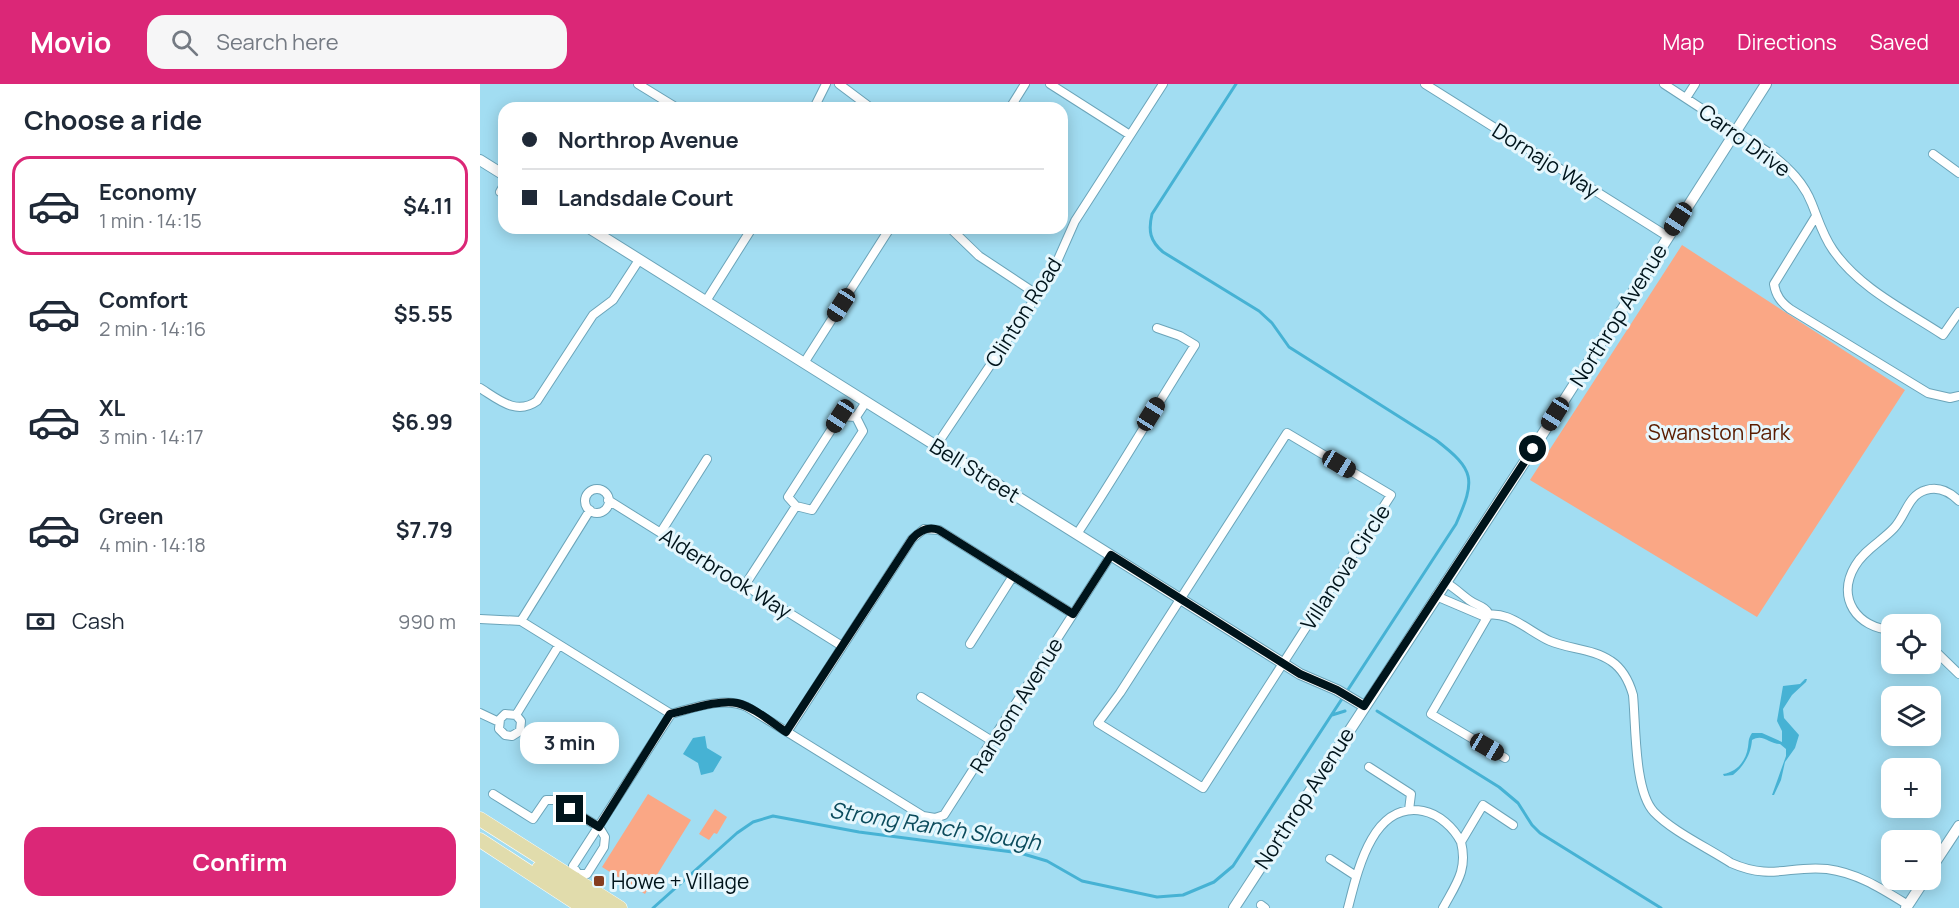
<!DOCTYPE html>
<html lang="en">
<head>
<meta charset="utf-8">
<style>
	body { margin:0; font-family:Manrope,sans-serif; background:#f6f6f7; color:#1f2937; height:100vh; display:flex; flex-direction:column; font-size:22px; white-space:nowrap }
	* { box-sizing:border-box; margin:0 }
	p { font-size:20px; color:#747a83 }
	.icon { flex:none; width:33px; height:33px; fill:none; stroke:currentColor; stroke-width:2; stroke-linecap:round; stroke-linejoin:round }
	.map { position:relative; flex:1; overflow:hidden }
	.details { display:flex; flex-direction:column; background:#fff; width:480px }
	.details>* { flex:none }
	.top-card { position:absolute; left:18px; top:18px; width:570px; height:132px; border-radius:18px; box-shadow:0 3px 15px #0003; display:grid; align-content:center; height:132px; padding:0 24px; background:#fff }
	.fabs { position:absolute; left:1401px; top:530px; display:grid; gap:12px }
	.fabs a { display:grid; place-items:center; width:60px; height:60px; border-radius:12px; background:#fff; box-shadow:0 3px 15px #0003; font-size:30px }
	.end { position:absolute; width:27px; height:27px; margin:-14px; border:8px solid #00141b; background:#fff; box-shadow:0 0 0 3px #fff }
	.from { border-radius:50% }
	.bubble { position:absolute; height:42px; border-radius:18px; background:#fff; box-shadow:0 3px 15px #0003; font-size:20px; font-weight:700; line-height:42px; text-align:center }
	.car { position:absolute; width:18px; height:36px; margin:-18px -9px; border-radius:8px; box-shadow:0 0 4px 2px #0007; background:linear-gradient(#222 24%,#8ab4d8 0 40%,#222 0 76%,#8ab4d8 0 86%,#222 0) }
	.top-card b { display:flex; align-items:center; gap:21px; height:57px; font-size:22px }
	.top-card b+b { border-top:2px solid #e0e1e3 }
	.top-card i { width:15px; height:15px; background:#1f2937 }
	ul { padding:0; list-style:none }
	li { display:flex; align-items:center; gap:18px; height:99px; margin:0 12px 9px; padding:0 12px; border:3px solid transparent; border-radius:18px }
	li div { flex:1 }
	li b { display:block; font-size:22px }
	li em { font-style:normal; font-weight:700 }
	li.on { border-color:#db2777 }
	li>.icon { width:54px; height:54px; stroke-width:1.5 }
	h2 { padding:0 24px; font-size:27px; line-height:72px }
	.pay { display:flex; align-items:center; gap:15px; height:66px; padding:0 24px; font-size:22px }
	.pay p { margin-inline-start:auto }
	.button { display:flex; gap:12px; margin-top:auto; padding:12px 24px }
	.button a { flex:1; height:69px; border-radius:18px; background:#db2777; color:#fff; font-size:24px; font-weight:700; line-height:69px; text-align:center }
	header { display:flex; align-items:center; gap:36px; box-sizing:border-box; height:84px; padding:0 30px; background:#db2777; color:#fff }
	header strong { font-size:28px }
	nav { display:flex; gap:33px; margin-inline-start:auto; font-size:21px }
	.search { width:420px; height:54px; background:#f6f6f7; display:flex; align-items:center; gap:15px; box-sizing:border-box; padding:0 21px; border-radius:18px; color:#747a83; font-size:22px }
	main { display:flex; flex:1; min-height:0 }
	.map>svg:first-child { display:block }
	.green { fill:#faa785 }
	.water { fill:#46b2d4 }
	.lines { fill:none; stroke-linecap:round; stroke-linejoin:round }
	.stream { stroke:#46b2d4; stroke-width:3 }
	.minor-casing { stroke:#6ba4b9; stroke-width:10 }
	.tertiary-casing { stroke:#6ba4b9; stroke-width:12 }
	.primary-casing { stroke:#fff; stroke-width:15 }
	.minor { stroke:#fff; stroke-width:8 }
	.tertiary { stroke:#fff; stroke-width:10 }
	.primary { stroke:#e1dcac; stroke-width:14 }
	.route { stroke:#00141b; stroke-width:8 }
	.poi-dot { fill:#853d1f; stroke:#e6f7fd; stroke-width:2 }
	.labels { text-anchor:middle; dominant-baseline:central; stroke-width:6; stroke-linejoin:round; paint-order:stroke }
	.street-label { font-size:21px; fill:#00141b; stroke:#e6f7fd }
	.park-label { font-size:21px; fill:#5a1c00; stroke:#e6f7fd }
	.poi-label { font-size:21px; fill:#00141b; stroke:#e6f7fd; text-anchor:start }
	.water-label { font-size:22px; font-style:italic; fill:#0b4b5c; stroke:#e6f7fd }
</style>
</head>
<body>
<header>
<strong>Movio</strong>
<div class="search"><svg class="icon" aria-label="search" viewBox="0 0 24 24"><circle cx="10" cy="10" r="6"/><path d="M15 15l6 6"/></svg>Search here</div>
<nav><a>Map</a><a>Directions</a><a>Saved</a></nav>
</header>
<main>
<section class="details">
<h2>Choose a ride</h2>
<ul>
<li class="on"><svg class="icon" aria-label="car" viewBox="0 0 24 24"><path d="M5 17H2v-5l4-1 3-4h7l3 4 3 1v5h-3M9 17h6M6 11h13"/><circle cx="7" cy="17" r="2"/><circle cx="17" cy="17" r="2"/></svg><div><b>Economy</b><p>1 min · 14:15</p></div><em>$4.11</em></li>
<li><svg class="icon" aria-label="car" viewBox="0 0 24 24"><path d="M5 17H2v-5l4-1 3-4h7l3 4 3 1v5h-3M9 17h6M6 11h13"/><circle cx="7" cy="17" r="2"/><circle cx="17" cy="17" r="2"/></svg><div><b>Comfort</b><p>2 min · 14:16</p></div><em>$5.55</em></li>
<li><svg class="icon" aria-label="car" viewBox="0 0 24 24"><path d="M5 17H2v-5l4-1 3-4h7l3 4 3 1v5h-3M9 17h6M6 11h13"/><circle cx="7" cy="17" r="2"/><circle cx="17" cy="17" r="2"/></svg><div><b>XL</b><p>3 min · 14:17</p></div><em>$6.99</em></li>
<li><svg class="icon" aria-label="car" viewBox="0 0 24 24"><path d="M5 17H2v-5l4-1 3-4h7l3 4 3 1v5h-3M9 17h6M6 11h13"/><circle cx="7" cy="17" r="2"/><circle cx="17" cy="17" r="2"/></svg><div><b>Green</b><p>4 min · 14:18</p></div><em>$7.79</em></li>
</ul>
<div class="pay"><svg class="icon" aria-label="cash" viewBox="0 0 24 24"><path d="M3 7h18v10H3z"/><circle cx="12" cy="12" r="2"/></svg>Cash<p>990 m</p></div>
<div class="button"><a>Confirm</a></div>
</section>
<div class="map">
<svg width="1479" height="824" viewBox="0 0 1479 824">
	<rect width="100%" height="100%" fill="#a2ddf2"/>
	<!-- green -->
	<path class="green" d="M1202,161L1425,306L1277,533L1050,396Z
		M168,710L211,736L165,810L122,783Z
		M235,725L247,733L237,750L234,749L229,756L219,750Z"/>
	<!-- water -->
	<path class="water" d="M1325,595H1327L1326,598L1312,611L1303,625L1304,634L1319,651L1315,664L1305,678L1301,696L1294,711H1292L1306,672V665L1300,660C1289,660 1283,649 1272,656C1271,670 1264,682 1253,691L1244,692L1243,690C1257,688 1266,677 1268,663C1269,657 1268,655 1272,649H1282L1302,658V647L1297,637L1303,602L1320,600Z
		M225,652L227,664L242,673L233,688L221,691L218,679L203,670L213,654Z"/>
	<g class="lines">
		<!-- stream -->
		<path class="stream" d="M897,627L1019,703L1038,719L1052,741L1060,749L1181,824
			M852,631L865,627
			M173,824L257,749L273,738L293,732L379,748L540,769L567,777L602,797L677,813L703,811L734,798L753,782L976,440C996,395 995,386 956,356L809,263L792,239L779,227L683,168C670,157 668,147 672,130L756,0"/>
		<!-- minor casing -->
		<g class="minor-casing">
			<path id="minor" d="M158,0L197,24
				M359,0L391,24
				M570,0L650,51
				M945,0L1187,152
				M1184,0L1291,70C1309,84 1324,99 1332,120C1338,135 1343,152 1353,166C1379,204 1425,226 1463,251L1479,228
				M1206,14L1215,0
				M334,24L346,0
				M530,24L545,0
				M1453,70L1479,89
				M20,108L24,101
				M1336,132L1294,200C1296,212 1301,218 1310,225L1448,309L1470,314L1479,312
				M470,144L499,172L558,211
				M226,217L272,144
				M324,279L410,144
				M0,304C18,315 36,332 57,317L113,231L133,216L159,176
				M360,332L376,333L383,347L332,426L316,422L308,413Z
				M376,333L386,318
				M807,349L911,411L723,704L618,639L640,609Z
				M456,362L572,189L595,137L683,0
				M105 417a12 12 0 1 1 24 0a12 12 0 1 1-24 0Z
				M128,416L362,562
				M181,448L227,375
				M597,450C638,388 675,324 715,261L700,252L677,244
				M965,498C975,504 981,510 989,516C997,522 1005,522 1009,530
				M265,501L316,422
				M956,512L1003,532C1027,524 1049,548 1070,557C1089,565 1114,565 1131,577C1143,585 1149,597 1153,611C1156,641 1154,707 1174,728C1192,747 1228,764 1251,779C1292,797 1309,781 1347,785C1378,789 1402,805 1428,821
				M1009,530L951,630L1025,674
				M0,535L41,537L191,630
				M41,537L110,426
				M1412,546C1377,544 1356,514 1375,482C1384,466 1402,457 1414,444C1426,431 1428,411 1446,406C1459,402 1470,408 1479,417
				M490,560L533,492
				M1450,562L1479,590
				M441,613L512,657
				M0,629L19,638
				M36,631L41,637L40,647L32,652L25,651L19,645L20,635L25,630L36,631L79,561
				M307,648L432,455L444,445L459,446L593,530
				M889,683L931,710L929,726
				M13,710L53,735L66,716H75L119,743L125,753L124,763L107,790H98
				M850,775L876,792
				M98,790L93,782L191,630C214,624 243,612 267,623L443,732L455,734L464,731L631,471
				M781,821L785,824
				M868,824C877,789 892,717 943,727C959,730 974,744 981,758
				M963,824C976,800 988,786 981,758L1003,721L1033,741"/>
		</g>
		<!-- tertiary casing -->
		<g class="tertiary-casing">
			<path id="tertiary" d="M0,76L24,91
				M109,144L820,590L857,606L884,622
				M1450,786L1479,742
				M754,824L1053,365L1286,0
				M1426,824L1445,795"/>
		</g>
		<!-- primary casing -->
		<g class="primary-casing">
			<path id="primary" d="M0,735L140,824
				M0,756L104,824
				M59,784L84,799L88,800L95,795
				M95,808L122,824"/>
		</g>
		<!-- minor -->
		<use href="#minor" class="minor"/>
		<!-- tertiary -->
		<use href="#tertiary" class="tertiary"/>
		<!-- primary -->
		<use href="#primary" class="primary"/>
	</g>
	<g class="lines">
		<!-- route -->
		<path class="route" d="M90,725L119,743L190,630C208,626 240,615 257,619C274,623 291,638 306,648L432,455C439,447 448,442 459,446L593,530L631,471L820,590L857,606L884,622L1053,365"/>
	</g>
	<!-- markers -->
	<rect class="poi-dot" x="113" y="791" width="12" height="12" rx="3"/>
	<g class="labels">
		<!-- street labels -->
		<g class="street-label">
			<text transform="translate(1265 56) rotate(36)">Carro Drive</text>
			<text transform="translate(1066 76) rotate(32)">Dornajo Way</text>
			<text transform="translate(543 228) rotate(-58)">Clinton Road</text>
			<text transform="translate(1138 231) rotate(-58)">Northrop Avenue</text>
			<text transform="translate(495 386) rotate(32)">Bell Street</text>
			<text transform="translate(865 483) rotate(-57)">Villanova Circle</text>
			<text transform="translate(246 489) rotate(32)">Alderbrook Way</text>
			<text transform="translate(536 621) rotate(-58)">Ransom Avenue</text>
			<text transform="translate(824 714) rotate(-57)">Northrop Avenue</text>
		</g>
		<!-- park labels -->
		<g class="park-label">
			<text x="1239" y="348">Swanston Park</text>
		</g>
		<!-- poi labels -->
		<g class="poi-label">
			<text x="131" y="797">Howe + Village</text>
		</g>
		<!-- water labels -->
		<g class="water-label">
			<text transform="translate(455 742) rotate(9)">Strong Ranch Slough</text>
		</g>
	</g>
</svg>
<div class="fabs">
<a><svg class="icon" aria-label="locate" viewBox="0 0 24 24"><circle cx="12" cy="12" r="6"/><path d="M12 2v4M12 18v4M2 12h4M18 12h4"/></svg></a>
<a><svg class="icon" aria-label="layers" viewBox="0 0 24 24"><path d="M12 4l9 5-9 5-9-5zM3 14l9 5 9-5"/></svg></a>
<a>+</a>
<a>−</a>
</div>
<i class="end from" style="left:1053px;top:365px"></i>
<i class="end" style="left:90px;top:725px"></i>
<div class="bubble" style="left:40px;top:638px;width:99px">3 min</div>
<i class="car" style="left:1198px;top:135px;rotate:213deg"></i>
<i class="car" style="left:361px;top:221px;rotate:213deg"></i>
<i class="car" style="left:671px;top:330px;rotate:32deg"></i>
<i class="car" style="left:1075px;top:330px;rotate:212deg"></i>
<i class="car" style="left:360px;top:332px;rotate:213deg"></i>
<i class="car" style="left:859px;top:380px;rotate:121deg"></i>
<i class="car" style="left:1007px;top:663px;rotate:120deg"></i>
<div class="top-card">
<b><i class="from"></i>Northrop Avenue</b>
<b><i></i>Landsdale Court</b>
</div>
</div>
</main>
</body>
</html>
